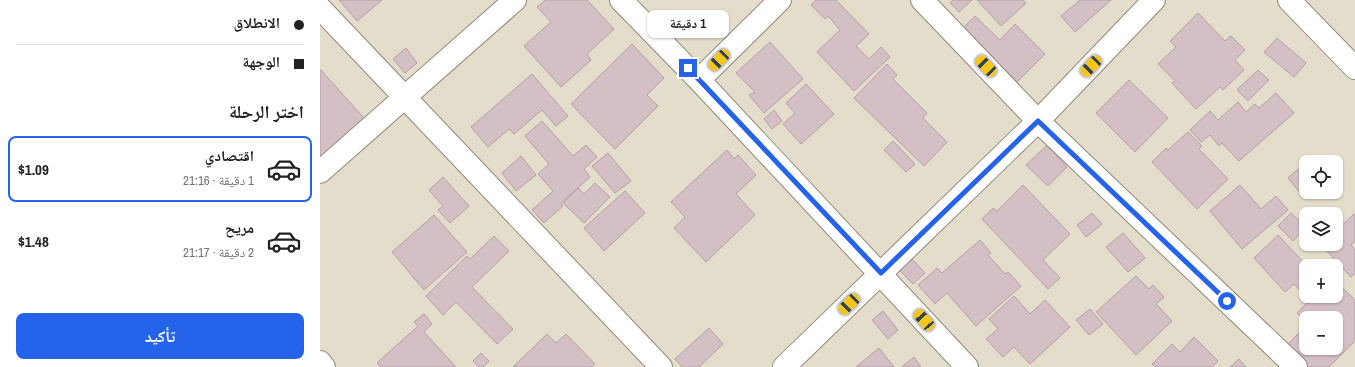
<!DOCTYPE html>
<html lang="ar">
<head>
<meta charset="utf-8">
<style>
	body { margin:0; font-family:"Archivo Narrow","Noto Naskh Arabic",sans-serif; background:#f2f2f2; color:#222; direction:rtl; height:100vh; display:flex; flex-direction:column; font-size:15px; white-space:nowrap }
	* { box-sizing:border-box; margin:0 }
	p { font-size:13px; color:#767676 }
	.icon { flex:none; width:22px; height:22px; fill:none; stroke:currentColor; stroke-width:2; stroke-linecap:round; stroke-linejoin:round }
	.map { position:relative; flex:1; overflow:hidden; direction:ltr }
	.panel { display:flex; flex-direction:column; background:#fff; width:320px }
	.panel>* { flex:none }
	.guide { display:grid; align-content:center; height:88px; padding:0 16px; background:#fff }
	.tools { position:absolute; left:979px; top:155px; display:grid; gap:8px }
	.tools a { display:grid; place-items:center; width:44px; height:44px; border-radius:8px; background:#fff; box-shadow:0 1px 3px #0004; font-size:20px }
	.end { position:absolute; width:18px; height:18px; margin:-9px; border:5px solid #2563eb; background:#fff; box-shadow:0 0 0 2px #fff }
	.from { border-radius:50% }
	.bubble { position:absolute; height:28px; border-radius:8px; background:#fff; box-shadow:0 1px 3px #0004; font-size:13px; font-weight:800; line-height:28px; text-align:center; direction:rtl }
	.car { position:absolute; width:12px; height:24px; margin:-12px -6px; border-radius:5px; box-shadow:0 0 3px 1px #0007; background:linear-gradient(#f5c518 24%,#345 0 40%,#f5c518 0 76%,#345 0 86%,#f5c518 0) }
	.guide b { display:flex; align-items:center; gap:14px; height:38px; font-size:15px }
	.guide b+b { border-top:1px solid #e0e0e0 }
	.guide i { width:10px; height:10px; background:#222 }
	ul { padding:0; list-style:none }
	li { display:flex; align-items:center; gap:12px; height:66px; margin:0 8px 6px; padding:0 8px; border:2px solid transparent; border-radius:8px }
	li div { flex:1 }
	li b { display:block; font-size:15px }
	li em { font-style:normal; font-weight:800 }
	li.current { border-color:#2563eb }
	li>.icon { width:36px; height:36px; stroke-width:1.5 }
	h2 { padding:0 16px; font-size:18px; line-height:48px }
	.action { display:flex; gap:8px; margin-top:auto; padding:8px 16px }
	.action a { flex:1; height:46px; border-radius:8px; background:#2563eb; color:#fff; font-size:16px; font-weight:800; line-height:46px; text-align:center }
	main { display:flex; flex:1; min-height:0 }
	.map>svg:first-child { display:block }
	.building { fill:#d4bfc5; stroke:#b49fa5 }
	.lines { fill:none; stroke-linecap:round; stroke-linejoin:round }
	.street-casing { stroke:#928a79; stroke-width:24 }
	.street { stroke:#fff; stroke-width:22 }
	.route { stroke:#2563eb; stroke-width:5 }
</style>
</head>
<body>
<main>
<div class="map">
<svg width="1035" height="367" viewBox="0 0 1035 367">
	<rect width="100%" height="100%" fill="#e5ddcb"/>
	<!-- building -->
	<path class="building" d="M19,0H62L37,21Z
		M225,0H267L294,29L267,54L271,60L241,87L204,46L231,22L217,7Z
		M496,0H516L549,34L536,46L549,59L561,47L570,57L534,91L497,52L520,30L508,16L505,19L491,5Z
		M633,0H652L639,12L630,3Z
		M657,0H703L706,3L681,26Z
		M760,0H791L755,32L741,16Z
		M878,13L905,41L911,36L925,50L915,60L924,70L903,90L900,87L876,109L852,83L855,81L838,64L856,47L850,41Z
		M655,16L680,40L695,24L725,54L697,82L643,28Z
		M957,38L986,63L974,77L944,52Z
		M450,42L483,79L444,113L429,95L435,92L416,73Z
		M312,44L344,78L327,95L338,106L295,149L251,104Z
		M86,48L97,63L85,73L73,59Z
		M567,64L577,75L573,79L607,113L603,118L627,142L604,166L534,98Z
		M0,69L44,118L0,159Z
		M938,70L949,80L928,101L917,90Z
		M212,74L248,116L236,126L222,110L194,134L189,129L168,147L151,127Z
		M809,80L848,118L815,152L776,113Z
		M486,84L514,114L481,144L463,124L475,113L466,103Z
		M956,93L974,113L919,161L902,143L899,146L890,135L881,142L870,130L890,111L898,120L918,102L926,112L935,104L939,108Z
		M454,110L462,121L452,129L444,119Z
		M222,121L253,156L266,145L277,157L264,169L270,177L241,203L243,206L224,223L212,210L233,191L218,174L229,164L205,136Z
		M868,132L882,146L879,149L908,179L877,209L832,162L846,148L848,150Z
		M573,141L595,164L586,172L564,150Z
		M727,145L747,167L728,186L706,165Z
		M407,150L414,159L418,155L436,175L416,194L435,215L386,262L354,228L365,217L351,202Z
		M288,153L311,181L295,193L272,166Z
		M201,156L216,175L196,191L182,173Z
		M982,166L986,170V188L980,193L968,178Z
		M123,177L149,206L130,223L118,210L123,206L109,190Z
		M275,183L290,197L264,223L243,203L258,188L264,194Z
		M703,185L750,234L723,260L740,278L728,289L662,219L673,208L677,211Z
		M920,185L941,209L956,196L968,210L922,249L890,211Z
		M305,191L325,213L284,251L264,228Z
		M772,213L782,224L766,237L757,225Z
		M971,213L986,227L973,241L958,226Z
		M1035,213V241L1031,245L1035,250V273L1031,277L1004,248L1007,244H1016V231Z
		M114,215L147,252L104,290L72,252Z
		M803,233L825,258L808,272L786,247Z
		M958,235L987,266L985,296L974,284L965,292L934,258Z
		M174,236L189,251L152,287L193,329L177,344L136,302L123,315L106,296L147,256L150,259Z
		M660,240L671,253L668,255L685,274L688,272L701,286L656,326L627,293L615,304L598,285L617,268L622,273Z
		M592,259L605,273L593,284L579,270Z
		M816,276L829,289L833,285L844,297L836,304L852,321L816,355L776,312Z
		M1016,281L1035,300V341L1009,367H988L966,346L986,326V348H1016V318H986V322L977,313L994,296H1016Z
		M694,296L710,314L725,300L750,327L710,364L694,347L683,357L666,339L678,329L669,319Z
		M770,309L783,324L769,335L756,320Z
		M563,311L578,330L568,339L552,320Z
		M104,314L112,324L104,332L136,367H61L57,363L98,326L94,322Z
		M389,328L403,344L379,367H362L355,359Z
		M227,334L236,343L246,334L275,364L272,367H193Z
		M874,337L898,361L892,367H835L832,364L852,344L860,352Z
		M559,348L574,367H536Z
		M161,353L169,361L163,367H159L153,361Z
		M594,357L601,367H582Z
		M919,359L926,367H910Z"/>
	<g class="lines">
		<!-- street casing -->
		<g class="street-casing">
			<path id="street" d="M301,0L379,80L647,367
				M602,0L718,121L976,367
				M969,0L1035,68
				M0,8L341,367
				M379,80L460,0
				M0,172L195,0
				M0,362L4,367
				M464,367L718,121L834,0"/>
		</g>
		<!-- street -->
		<use href="#street" class="street"/>
	</g>
	<g class="lines">
		<!-- route -->
		<path class="route" d="M368,68L561,273L718,121L907,301"/>
	</g>
</svg>
<div class="tools">
<a><svg class="icon" aria-label="locate" viewBox="0 0 24 24"><circle cx="12" cy="12" r="6"/><path d="M12 2v4M12 18v4M2 12h4M18 12h4"/></svg></a>
<a><svg class="icon" aria-label="layers" viewBox="0 0 24 24"><path d="M12 4l9 5-9 5-9-5zM3 14l9 5 9-5"/></svg></a>
<a>+</a>
<a>−</a>
</div>
<i class="end from" style="left:907px;top:301px"></i>
<i class="end" style="left:368px;top:68px"></i>
<div class="bubble" style="left:327px;top:10px;width:82px">1 دقيقة</div>
<i class="car" style="left:399px;top:60px;rotate:225deg"></i>
<i class="car" style="left:666px;top:66px;rotate:316deg"></i>
<i class="car" style="left:771px;top:66px;rotate:224deg"></i>
<i class="car" style="left:529px;top:304px;rotate:226deg"></i>
<i class="car" style="left:604px;top:320px;rotate:318deg"></i>
</div>
<section class="panel">
<div class="guide">
<b><i class="from"></i>الانطلاق</b>
<b><i></i>الوجهة</b>
</div>
<h2>اختر الرحلة</h2>
<ul>
<li class="current"><svg class="icon" aria-label="car" viewBox="0 0 24 24"><path d="M5 17H2v-5l4-1 3-4h7l3 4 3 1v5h-3M9 17h6M6 11h13"/><circle cx="7" cy="17" r="2"/><circle cx="17" cy="17" r="2"/></svg><div><b>اقتصادي</b><p>1 دقيقة · 21:16</p></div><em>$1.09</em></li>
<li><svg class="icon" aria-label="car" viewBox="0 0 24 24"><path d="M5 17H2v-5l4-1 3-4h7l3 4 3 1v5h-3M9 17h6M6 11h13"/><circle cx="7" cy="17" r="2"/><circle cx="17" cy="17" r="2"/></svg><div><b>مريح</b><p>2 دقيقة · 21:17</p></div><em>$1.48</em></li>
</ul>
<div class="action"><a>تأكيد</a></div>
</section>
</main>
</body>
</html>
